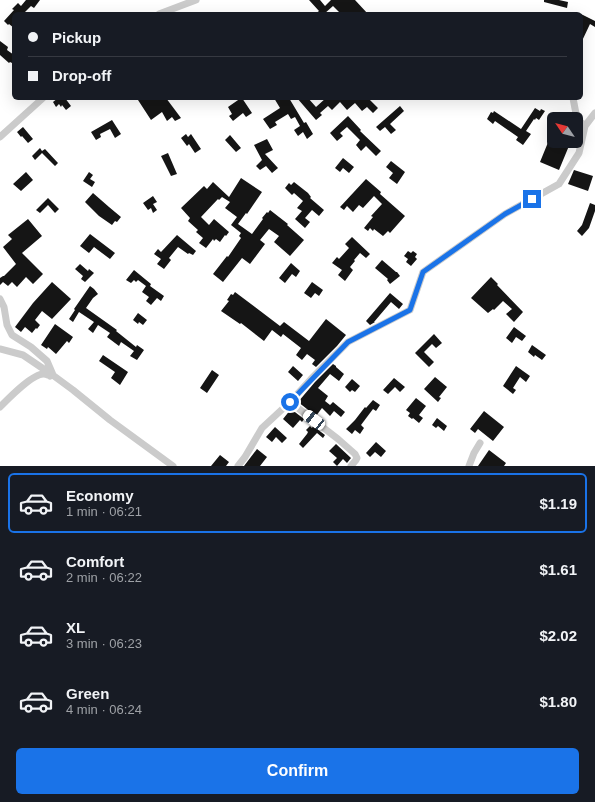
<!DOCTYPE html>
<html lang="en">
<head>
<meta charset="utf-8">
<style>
	body { margin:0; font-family:Helvetica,sans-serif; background:#20242c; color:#f1f3f6; height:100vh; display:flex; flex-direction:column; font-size:15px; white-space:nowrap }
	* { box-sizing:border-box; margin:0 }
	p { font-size:13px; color:#9ea1a6 }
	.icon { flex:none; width:22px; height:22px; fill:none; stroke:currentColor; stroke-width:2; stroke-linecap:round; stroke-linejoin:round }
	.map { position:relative; height:466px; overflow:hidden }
	.panel { display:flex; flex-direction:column; background:#171b24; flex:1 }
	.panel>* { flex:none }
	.guide { position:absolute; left:12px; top:12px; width:571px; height:88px; border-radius:6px; box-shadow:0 4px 16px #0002; display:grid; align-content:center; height:88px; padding:0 16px; background:#171b24 }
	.needle { width:26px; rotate:305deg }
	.tools { position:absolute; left:547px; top:112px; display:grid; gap:8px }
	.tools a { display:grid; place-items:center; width:36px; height:36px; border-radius:6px; background:#171b24; box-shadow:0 4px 16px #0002; font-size:20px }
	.end { position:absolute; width:18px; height:18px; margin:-9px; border:5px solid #1a73e8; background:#fff; box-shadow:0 0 0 2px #fff }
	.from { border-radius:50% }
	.car { position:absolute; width:12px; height:24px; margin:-12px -6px; border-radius:5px; box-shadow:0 0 3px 1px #0007; background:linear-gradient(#fff 24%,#345 0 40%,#fff 0 76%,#345 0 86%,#fff 0) }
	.guide b { display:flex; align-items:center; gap:14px; height:38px; font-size:15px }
	.guide b+b { border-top:1px solid #363941 }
	.guide i { width:10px; height:10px; background:#f1f3f6 }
	ul { padding:7px 0 0; list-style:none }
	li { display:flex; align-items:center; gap:12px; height:60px; margin:0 8px 6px; padding:0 8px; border:2px solid transparent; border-radius:6px }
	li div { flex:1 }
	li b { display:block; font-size:15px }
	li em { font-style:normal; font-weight:700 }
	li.on { border-color:#1a73e8 }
	li>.icon { width:36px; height:36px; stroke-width:1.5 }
	.action { display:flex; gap:8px; margin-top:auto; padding:8px 16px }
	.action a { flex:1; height:46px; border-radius:6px; background:#1a73e8; color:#fff; font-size:16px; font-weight:700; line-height:46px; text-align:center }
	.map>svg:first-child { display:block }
	.building { fill:#151515 }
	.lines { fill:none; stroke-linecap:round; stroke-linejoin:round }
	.street { stroke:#cbcbcb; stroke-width:7 }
	.route { stroke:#1a73e8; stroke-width:5 }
</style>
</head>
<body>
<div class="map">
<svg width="595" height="466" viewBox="0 0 595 466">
	<rect width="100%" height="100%" fill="#fff"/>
	<!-- building -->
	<path class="building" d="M26,0H40L34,8L31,6L23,14H14V28L9,24L8,25L4,21L14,10L12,9L18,3L21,6Z
		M309,0H320L325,6L331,0H355L368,14H341L333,6L324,14H315L319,11Z
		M544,0H559L568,2L567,8L544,2Z
		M581,14L595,21V27L590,24L581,43Z
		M0,41L8,47L7,50L14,55V64L10,62L9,63L0,55Z
		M58,98H65L71,106L66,110L62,105L61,107L59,104L56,107L53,102Z
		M140,98H166L181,118L175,121L172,117L167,121L162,112L151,120L138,100Z
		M241,98H242L252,113L246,117L243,113L233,121L229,116L232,114L228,107Z
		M274,98H289L304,123L306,122L313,134L307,139L303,132L298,136L294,130L300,126L295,117L291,119L288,114L275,122L277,125L270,129L263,119L280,108Z
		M297,98H308L316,107L326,98H368L378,108L373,113L367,107L362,111L355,103L347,110L340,102L332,110L328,106L320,113L322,115L316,120Z
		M400,106L404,111L390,124L396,130L391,134L385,127L380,131L376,127Z
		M535,108L540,111L541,109L545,111L539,120L536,118L535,120L534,119L526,131L531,134L523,145L516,140L518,137L495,121L493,124L487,119L491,112L493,113L494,111L521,129Z
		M348,116L361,130L360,131L381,151L376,156L366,146L361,151L356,145L360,140L347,127L340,133L343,136L337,141L330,133Z
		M112,120L121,134L115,138L110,129L100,134L101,137L96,140L91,132Z
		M23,127L33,139L28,143L22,136L21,137L17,132Z
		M186,134L188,137L191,134L201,149L195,153L189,144L187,146L181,138Z
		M230,135L241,148L236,152L225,140Z
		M267,139L273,150L265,154L278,168L272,173L266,166L260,170L256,166L262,160L254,145Z
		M549,140L562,146L564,141H571L559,170L540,162Z
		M40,148L42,151L45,149L58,163L55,166L42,153L35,160L32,156Z
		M168,153L177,174L171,176L161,156Z
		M343,158L354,167L349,173L343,168L340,172L335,168Z
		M391,161L405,172L397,184L389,178L393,173L386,167Z
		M574,170L593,176L588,191L568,184Z
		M26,172L33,180L21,191L13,184Z
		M89,172L93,175L90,179L95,182L92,187L83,181Z
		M241,178L262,192L247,214L246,213L238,224L252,234L263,219L262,218L267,212L268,213L270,210L288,224L287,225L304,240L290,256L274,242L279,236L269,229L260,240L265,244L250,264L242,258L223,282L213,274L227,256L228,257L241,238L239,236L241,233L231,225L237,217L225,208L230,202L222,197L219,200L218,199L201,217L209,225L214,219L229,232L226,236L225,235L220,242L216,239L214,241L213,239L206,248L199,243L203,238L196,232L198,230L188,221L190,218L181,208L204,186L207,189L213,182L229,197Z
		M366,179L381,192L380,194L405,216L390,233L388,231L383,236L374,229L373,231L370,228L368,231L364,228L373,217L371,216L382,204L374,196L363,208L359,205L353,212L347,206L344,210L340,207Z
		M294,182L308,193L311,197L310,198L324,210L319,216L312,210L305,218L310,222L305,228L295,219L302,211L297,208L303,201L294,193L292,195L285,188L289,183L291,185Z
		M93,193L109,207L121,217L117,222L115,221L112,225L99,216L85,202Z
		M153,196L157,202L153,204L157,210L153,213L151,208L148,210L143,203Z
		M48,198L59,209L55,213L48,205L40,213L36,210Z
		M590,203L595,205V211L589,228L582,236L577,231L582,225Z
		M28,219L42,236L22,253L43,274L33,284L26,277L17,287L12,282L8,286L3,282L0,285V278L3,276H4L16,264L3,247L12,239L8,235Z
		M90,234L115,253L110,259L94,247L89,253L80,246Z
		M177,235L196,251L193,255L189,253L188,254L178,247L169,258L171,260L164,269L157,264L161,259L154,254L158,249L161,252Z
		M352,237L370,254L366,258L360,253L354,260L355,261L350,267L353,270L345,281L338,275L342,270L332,263L337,257L339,259L349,248L345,244Z
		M408,251L411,253L413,251L417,254L415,257L417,259L411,266L406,262L408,259L404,256Z
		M382,260L396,272H397L400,276L390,284L387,280L388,279L375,268Z
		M291,263L300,271L296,277L292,274L285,283L279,278Z
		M80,264L88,271L89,269L94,273L85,282L81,279L83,276L75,269Z
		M134,270L151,284L150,286L164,296L161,301L157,298L151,305L146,301L149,297L142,292L146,286L138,280L136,282L134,280L131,283L126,280Z
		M491,277L498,284L497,285L523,312L514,322L506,314L512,309L503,301L494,310L493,309L488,313L471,298Z
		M52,282L71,299L52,319L42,311L35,320L40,325L37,329L36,328L32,333L25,327L21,332L15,327L33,303Z
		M312,282L323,290L319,296L315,293L311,298L304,293Z
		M90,286L94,289L98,294L93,298L86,308L117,330L116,331L136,347L137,345L144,350L137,360L130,356L134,351L121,342L119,346L107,337L110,333L98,325L93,333L88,329L94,322L79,312L73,322L69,319L75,310L74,309Z
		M235,292L280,326L284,322L309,341L326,319L346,335L337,346L316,367L312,364L315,360L307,354L302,360L296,355L301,348L283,334L281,337L272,330L264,341L241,323L240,324L221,311L229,301L227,300L231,294L233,295Z
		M390,293L403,304L399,309L391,302L374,322H375L370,325L366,321Z
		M138,313L147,320L143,325L139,322L138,324L133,320Z
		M55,324L73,337L69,343L67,341L56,354L48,347L47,349L41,345Z
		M514,327L526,336L522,341L516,337L512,343L506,338Z
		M434,334L442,343L436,348L432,344L424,352L434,362L429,367L415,353Z
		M532,345L546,355L542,360L535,355L534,357L528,352Z
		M103,355L128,372L120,385L111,378L115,372L99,361Z
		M333,364L336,366V367L344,374L339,381L330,374L318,388L328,396L325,401L330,405L333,402L345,412L341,417L334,411L330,416L322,408L316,416L298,402L315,382Z
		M293,366L303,375L298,381L288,372Z
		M516,366L530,376L526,382L520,377L513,388L516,390L513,394L503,386Z
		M212,370L219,375L207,393L200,388Z
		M435,377L447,387L439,397L441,398L438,402L424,389Z
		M394,378L405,387L400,392L395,387L388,394L383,390Z
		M352,379L360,386L355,392L352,390L350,392L345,387Z
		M416,398L426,406L419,415L423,418L419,423L413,418L412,419L408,416L410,413L406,410Z
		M373,400L380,405L376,411L373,409L361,425L364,428L360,434L355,430L352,434L346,429L355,420L365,407L366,408Z
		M291,409L304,419L302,422L300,420L293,428L283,419Z
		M484,411L504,427L493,441L478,429L475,433L470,429Z
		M437,418L447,426L444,431L438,426L436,428L432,425Z
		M310,426L312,428L313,426L325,435L323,438L317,433L303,448L299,444L307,434L308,432L306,430Z
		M275,427L287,438L282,443L276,437L272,442L266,437Z
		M376,442L386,451L381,457L375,452L370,457L366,453Z
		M336,444L351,458L347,463L343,459L337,466L333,462L337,458L329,451Z
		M257,449L267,457L260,466H244Z
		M489,450L506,463L504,466H478Z
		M220,455L229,462L226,466H211Z"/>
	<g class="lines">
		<!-- street -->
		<path class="street" d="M159,14L196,0
			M573,98L577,119L585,126
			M0,137L43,98
			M0,299L4,307L7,325L12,335L31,347L47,361L53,375
			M0,349L23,355L54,376L73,390L110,420L173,466
			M290,402L338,439L355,454L357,458L356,460L351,466
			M0,407C8,399 33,373 44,374C44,374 49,375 50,376
			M238,466L245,457L262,428L290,402L311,379L348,342L410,310L423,272L505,214L559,184L579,153L585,126L595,113
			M469,466L474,453L480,443"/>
	</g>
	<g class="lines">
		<!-- route -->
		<path class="route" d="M290,402L348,342L410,310L423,272L505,214L532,199"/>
	</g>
</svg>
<div class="tools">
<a><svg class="needle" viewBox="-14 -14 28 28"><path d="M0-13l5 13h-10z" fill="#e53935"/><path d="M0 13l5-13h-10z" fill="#9ea1a6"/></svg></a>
</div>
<i class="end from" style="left:290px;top:402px"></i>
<i class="end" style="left:532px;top:199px"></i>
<i class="car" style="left:314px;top:420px;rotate:308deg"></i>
<div class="guide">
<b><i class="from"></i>Pickup</b>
<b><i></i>Drop-off</b>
</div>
</div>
<section class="panel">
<ul>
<li class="on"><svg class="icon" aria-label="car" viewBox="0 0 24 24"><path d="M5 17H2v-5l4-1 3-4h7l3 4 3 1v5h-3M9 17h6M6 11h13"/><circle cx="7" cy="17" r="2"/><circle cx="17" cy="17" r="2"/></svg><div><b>Economy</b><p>1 min · 06:21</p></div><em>$1.19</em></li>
<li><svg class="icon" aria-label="car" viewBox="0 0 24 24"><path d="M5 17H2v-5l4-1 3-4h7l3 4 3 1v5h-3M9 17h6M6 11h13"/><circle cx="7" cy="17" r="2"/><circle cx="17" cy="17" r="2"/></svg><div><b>Comfort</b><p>2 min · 06:22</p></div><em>$1.61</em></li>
<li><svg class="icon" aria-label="car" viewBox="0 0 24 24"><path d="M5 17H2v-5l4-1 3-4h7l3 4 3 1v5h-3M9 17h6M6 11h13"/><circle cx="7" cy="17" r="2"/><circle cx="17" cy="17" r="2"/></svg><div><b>XL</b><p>3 min · 06:23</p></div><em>$2.02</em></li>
<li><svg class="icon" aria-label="car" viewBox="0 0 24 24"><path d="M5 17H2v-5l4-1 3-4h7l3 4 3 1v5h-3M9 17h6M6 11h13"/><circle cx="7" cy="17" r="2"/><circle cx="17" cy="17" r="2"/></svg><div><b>Green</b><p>4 min · 06:24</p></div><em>$1.80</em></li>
</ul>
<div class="action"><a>Confirm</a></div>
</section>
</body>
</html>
